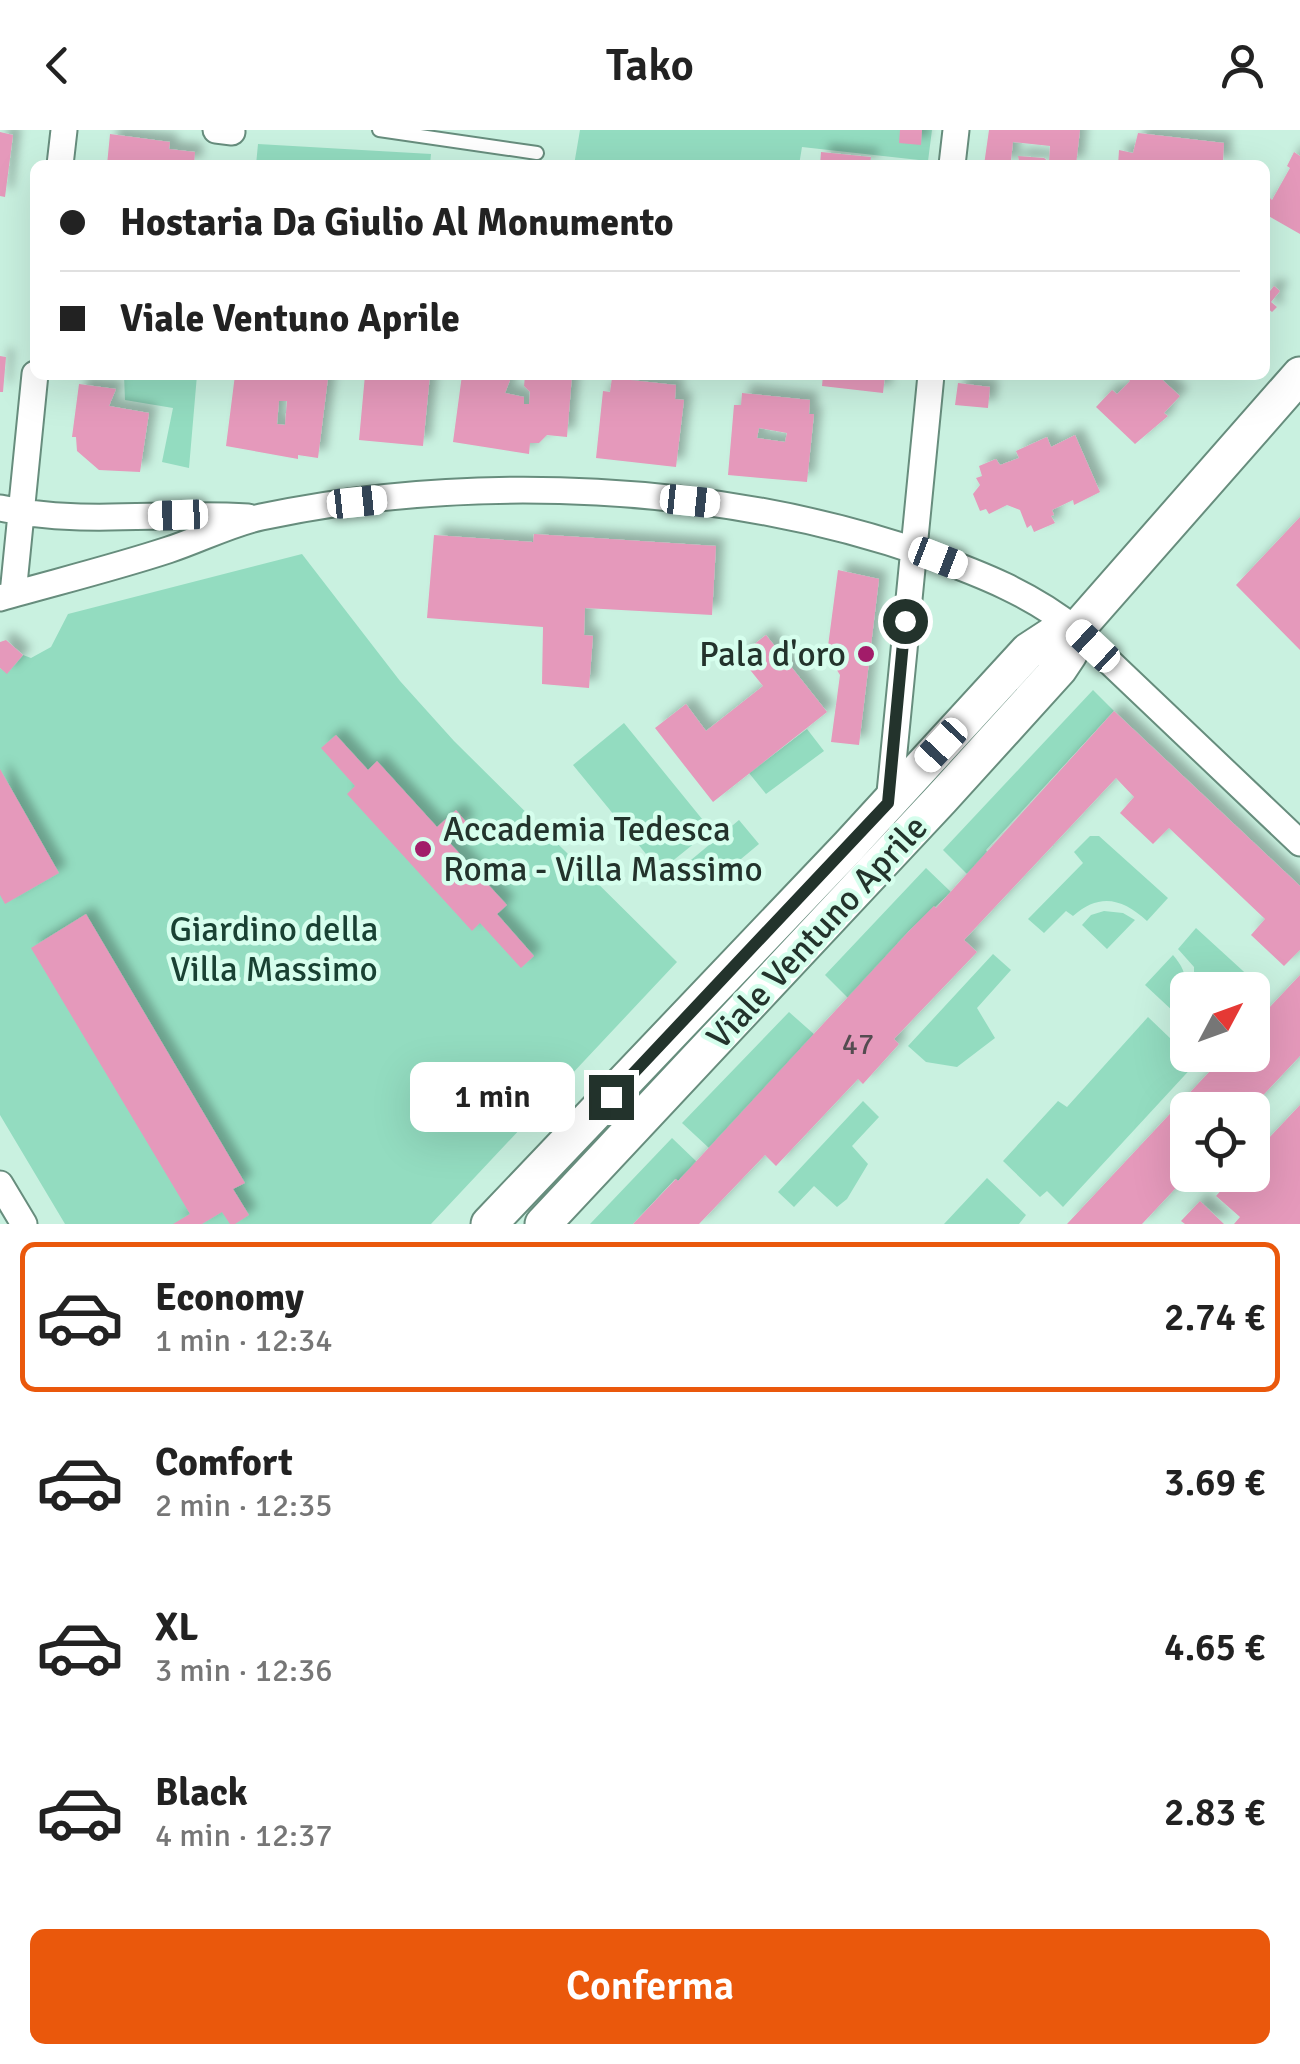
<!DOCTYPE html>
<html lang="it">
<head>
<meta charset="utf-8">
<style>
	body { margin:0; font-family:Signika,sans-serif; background:#f2f2f2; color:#222; height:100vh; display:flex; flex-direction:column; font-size:38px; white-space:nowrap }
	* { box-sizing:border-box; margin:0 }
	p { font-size:32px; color:#767676 }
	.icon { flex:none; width:55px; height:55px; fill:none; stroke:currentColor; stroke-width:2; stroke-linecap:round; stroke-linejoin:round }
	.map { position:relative; height:1094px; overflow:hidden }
	.sheet { display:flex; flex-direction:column; background:#fff; flex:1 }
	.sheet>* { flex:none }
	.banner { position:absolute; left:30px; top:30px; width:1240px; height:220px; border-radius:15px; box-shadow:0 10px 40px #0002; display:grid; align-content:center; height:220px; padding:0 30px; background:#fff }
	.needle { width:65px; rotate:49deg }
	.buttons { position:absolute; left:1170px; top:842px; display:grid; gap:20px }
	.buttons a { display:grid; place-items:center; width:100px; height:100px; border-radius:15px; background:#fff; box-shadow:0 10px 40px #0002; font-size:50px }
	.end { position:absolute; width:45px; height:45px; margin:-22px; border:12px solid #23332c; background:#fff; box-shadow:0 0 0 5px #fff }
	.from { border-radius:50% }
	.bubble { position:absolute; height:70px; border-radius:15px; background:#fff; box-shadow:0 10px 40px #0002; font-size:32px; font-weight:600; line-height:70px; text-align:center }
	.car { position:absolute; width:30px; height:60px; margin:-30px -15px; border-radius:12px; box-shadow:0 0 8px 2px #0007; background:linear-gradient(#fff 24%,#345 0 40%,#fff 0 76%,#345 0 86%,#fff 0) }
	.banner b { display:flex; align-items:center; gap:35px; height:95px; font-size:38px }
	.banner b+b { border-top:2px solid #e0e0e0 }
	.banner i { width:25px; height:25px; background:#222 }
	ul { padding:18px 0 0; list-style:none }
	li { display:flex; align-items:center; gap:30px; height:150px; margin:0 20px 15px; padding:0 10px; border:5px solid transparent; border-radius:15px }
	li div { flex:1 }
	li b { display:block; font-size:38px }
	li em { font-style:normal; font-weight:600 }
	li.active { border-color:#ea580c }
	li>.icon { width:90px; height:90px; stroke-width:1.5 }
	.action { display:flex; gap:20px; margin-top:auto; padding:20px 30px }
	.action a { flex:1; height:115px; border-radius:15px; background:#ea580c; color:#fff; font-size:40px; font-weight:600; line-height:115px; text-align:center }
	header { display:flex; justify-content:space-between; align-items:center; height:130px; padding:0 30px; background:#fff; font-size:45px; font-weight:600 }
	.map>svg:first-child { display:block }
	.green { fill:#93dcc0 }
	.building { fill:#e599bb; fill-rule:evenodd; filter:url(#shadow) }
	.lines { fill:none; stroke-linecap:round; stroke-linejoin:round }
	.lane-casing { stroke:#678d7d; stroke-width:16 }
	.street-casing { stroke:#678d7d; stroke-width:29 }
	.secondary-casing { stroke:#678d7d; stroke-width:39 }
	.lane { stroke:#fff; stroke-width:12 }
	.street { stroke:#fff; stroke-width:25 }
	.secondary { stroke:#fff; stroke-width:35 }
	.route { stroke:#23332c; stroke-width:12 }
	.poi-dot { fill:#a21c69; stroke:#d6feed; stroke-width:4 }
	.labels { text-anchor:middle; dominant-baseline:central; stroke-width:9; stroke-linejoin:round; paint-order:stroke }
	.number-label { font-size:30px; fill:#544c50 }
	.poi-label { font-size:35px; fill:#23332c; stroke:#d6feed; text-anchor:end }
	.park-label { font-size:35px; fill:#194133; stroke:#d6feed }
	.street-label { font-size:35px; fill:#23332c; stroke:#d6feed }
</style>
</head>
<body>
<header><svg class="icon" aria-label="back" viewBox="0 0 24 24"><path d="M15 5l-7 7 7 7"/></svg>Tako<svg class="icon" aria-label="person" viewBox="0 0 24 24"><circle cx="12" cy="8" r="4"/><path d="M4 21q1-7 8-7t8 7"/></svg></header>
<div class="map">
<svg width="1300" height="1094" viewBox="0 0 1300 1094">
	<defs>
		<filter id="shadow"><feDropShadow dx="8" dy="-8" stdDeviation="5" flood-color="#0004"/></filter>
	</defs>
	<rect width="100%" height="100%" fill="#c9f1e0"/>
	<!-- green -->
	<path class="green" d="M580,0H932L928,31L802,17L799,35H574Z
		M258,14L431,24L430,35H256Z
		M124,245H197L189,338L162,332L173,278L125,270Z
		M302,424L400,551L454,611L677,832L431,1094H65L0,985V538L7,543L23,525L31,528L51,517L68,484Z
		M1093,560L1114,581L986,720L988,723L967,744L943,720Z
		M624,593L711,700L660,741L573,635Z
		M807,599L824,621L766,664L749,643Z
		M739,690L759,714L711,754L691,730Z
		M1090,706H1099L1168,768L1147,791C1123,769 1100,762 1073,786L1066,781L1044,803L1028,789L1083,733L1074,722Z
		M926,738L951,762L909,801L849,869L825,845Z
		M1104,781L1123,783L1135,790L1107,819L1082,795L1091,785Z
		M1196,798L1254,851L1256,864L1253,868L1252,860H1194V837L1178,819Z
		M993,824L1011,840L977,878L995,908L957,937L926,932L908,916Z
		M1173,825C1190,844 1190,864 1175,883L1145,855Z
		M789,882L815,905L709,1018L682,993Z
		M1148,887L1196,933L1063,1077L1047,1061L1040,1067L1003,1031L1058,971L1067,977Z
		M863,971L879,987L852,1016L868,1034L847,1069L837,1077L814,1056L794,1077L778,1062Z
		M672,1008L697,1032L678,1051L675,1049L633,1094H590Z
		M987,1048L1026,1085L1019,1094H944Z"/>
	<!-- building -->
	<path class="building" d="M900,0H922L921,15L899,13Z
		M989,0H1080L1076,35H984ZM1013,12L1050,16L1049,32L1044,28L1018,26L1019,31L1011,30Z
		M0,2L13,5L5,67L0,66Z
		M1138,3L1224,13L1223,31L1232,35H1118L1119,20L1133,23Z
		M110,4L170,12L169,19L195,22L194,35H107Z
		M821,22L871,27L870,35H820Z
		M1294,22L1300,26V104L1265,84V77L1270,68L1272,70L1290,38L1287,36Z
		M1274,156L1280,161L1271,172L1277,177L1272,182L1267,178L1265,181V157L1270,161Z
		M0,226L6,227L3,262H0Z
		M235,245H308L328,248L318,328L298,325V329L226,316ZM279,271H287L285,295L277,294Z
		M365,245H430L423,316L359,310Z
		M462,245H512L505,263L524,267V274H529L530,262L524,256L525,245H572L567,307L547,305L539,313H530L529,324L453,312Z
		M823,245H885L883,263L822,256Z
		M1129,245H1157L1180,266L1164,283L1168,286L1135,314L1096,277L1112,260L1117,264L1130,251L1127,248Z
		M612,248L676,255L675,269L684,270L676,337L596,328L603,261L610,262Z
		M958,253L990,257L988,278L955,275Z
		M79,254L116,259L109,276L149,283L140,342L99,340L77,321L76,307H72Z
		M742,263L810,270L809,284H814L807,352L728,345L734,275H741ZM759,298L787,303L785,312L757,308Z
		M1075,305L1100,362L1074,375L1073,370L1052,380L1054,385L1051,386L1055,393L1034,402L1031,395L1027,398L1020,380L1007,375L989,384L986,379L980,381L973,364L980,355L976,348L982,346L979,336L996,329L1000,335L1019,328L1016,321L1047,307L1051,317Z
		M1300,387V520L1236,455Z
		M534,404L716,416L712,485L585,478L584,505L593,506L589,558L542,554L543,497L427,488L434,405L533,412Z
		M838,440L879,449L859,615L831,612L840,545L827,524Z
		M766,505L827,582L713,672L655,598L686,574L706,601L763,556L739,526Z
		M6,510L23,525L7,544L0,538V512Z
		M1114,581L1300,756V820L1284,836L1251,805L1265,789L1169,698L1153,714L1120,683L1134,667L1116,648L964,810L977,822L894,909L899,914L863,954L858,949L776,1036L765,1025L699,1094H633L676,1049L678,1051L908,802L934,776L936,778Z
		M336,605L368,640L377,631L437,697L456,680L467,693L448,711L507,775L497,784L534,826L521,838L480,793L472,801L347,664L355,656L321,618Z
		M0,639L59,743L5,774L0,765Z
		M86,784L245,1053L233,1059L249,1085L235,1094H230L222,1082L202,1094H173L190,1084L31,818Z
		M1300,845V926L1268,960L1249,980H1188V1045L1142,1094H1067L1225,925H1252V896Z
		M1300,975V1094H1234L1240,1087L1216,1066L1235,1045H1252V1026Z
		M1200,1071L1224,1094H1185L1181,1091Z"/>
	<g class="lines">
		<!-- lane casing -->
		<g class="lane-casing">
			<path id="lane" d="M379,0L537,23"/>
		</g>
		<!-- street casing -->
		<g class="street-casing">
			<path id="street" d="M216,0L232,2
				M60,35L64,0
				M952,35L956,0
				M0,378C81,396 165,381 248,387
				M13,464L35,244
				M0,468C56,452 113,438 168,420C199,410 229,394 261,387C474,342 722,353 928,425C981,444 1032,464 1076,500L1300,713
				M889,673L931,245
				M0,1054L24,1094"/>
		</g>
		<!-- secondary casing -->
		<g class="secondary-casing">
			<path id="secondary" d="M489,1094L849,716L1028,521L1054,504L1076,500
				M543,1094L941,669L1059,539L1069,524L1076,500L1300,245"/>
		</g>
		<!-- lane -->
		<use href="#lane" class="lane"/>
		<!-- street -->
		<use href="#street" class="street"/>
		<!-- secondary -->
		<use href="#secondary" class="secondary"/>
	</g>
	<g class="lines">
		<!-- route -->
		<path class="route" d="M611,967L888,673L905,491"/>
	</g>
	<!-- markers -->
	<g class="poi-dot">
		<circle cx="866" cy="524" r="10"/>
		<circle cx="423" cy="719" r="10"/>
	</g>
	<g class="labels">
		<!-- number labels -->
		<g class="number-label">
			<text x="858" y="914">47</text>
		</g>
		<!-- poi labels -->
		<g class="poi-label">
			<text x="846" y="524">Pala d'oro</text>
			<text x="443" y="699" text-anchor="start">Accademia Tedesca<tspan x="443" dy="40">Roma - Villa Massimo</tspan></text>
		</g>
		<!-- park labels -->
		<g class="park-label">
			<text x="274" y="799">Giardino della<tspan x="274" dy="40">Villa Massimo</tspan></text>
		</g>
		<!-- street labels -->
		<g class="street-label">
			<text transform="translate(817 802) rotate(-47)">Viale Ventuno Aprile</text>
		</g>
	</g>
</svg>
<div class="buttons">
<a><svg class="needle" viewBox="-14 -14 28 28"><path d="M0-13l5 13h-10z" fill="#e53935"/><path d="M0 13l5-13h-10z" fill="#767676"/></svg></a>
<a><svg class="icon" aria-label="locate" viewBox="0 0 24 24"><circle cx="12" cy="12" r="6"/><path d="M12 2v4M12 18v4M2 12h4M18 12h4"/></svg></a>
</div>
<i class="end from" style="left:905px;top:491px"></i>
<i class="end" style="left:611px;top:967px"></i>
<div class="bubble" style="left:410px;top:932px;width:165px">1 min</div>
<i class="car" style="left:690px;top:371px;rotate:96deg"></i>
<i class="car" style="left:357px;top:372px;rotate:84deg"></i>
<i class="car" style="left:178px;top:385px;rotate:268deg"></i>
<i class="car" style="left:938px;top:428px;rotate:111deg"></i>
<i class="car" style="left:1093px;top:516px;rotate:313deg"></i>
<i class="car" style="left:941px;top:615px;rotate:223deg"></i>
<div class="banner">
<b><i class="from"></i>Hostaria Da Giulio Al Monumento</b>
<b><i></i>Viale Ventuno Aprile</b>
</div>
</div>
<section class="sheet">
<ul>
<li class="active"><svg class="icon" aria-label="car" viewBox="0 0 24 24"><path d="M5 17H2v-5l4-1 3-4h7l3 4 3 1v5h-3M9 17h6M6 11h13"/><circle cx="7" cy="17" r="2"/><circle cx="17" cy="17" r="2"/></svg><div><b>Economy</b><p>1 min · 12:34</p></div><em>2.74 €</em></li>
<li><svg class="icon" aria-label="car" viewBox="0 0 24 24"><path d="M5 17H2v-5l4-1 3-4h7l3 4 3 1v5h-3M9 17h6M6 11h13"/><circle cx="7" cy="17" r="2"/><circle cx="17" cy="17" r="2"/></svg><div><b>Comfort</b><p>2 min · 12:35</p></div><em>3.69 €</em></li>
<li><svg class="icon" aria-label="car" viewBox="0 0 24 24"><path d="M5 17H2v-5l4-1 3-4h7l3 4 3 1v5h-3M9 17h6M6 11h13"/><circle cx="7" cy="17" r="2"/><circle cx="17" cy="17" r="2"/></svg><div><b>XL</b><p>3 min · 12:36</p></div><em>4.65 €</em></li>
<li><svg class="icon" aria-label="car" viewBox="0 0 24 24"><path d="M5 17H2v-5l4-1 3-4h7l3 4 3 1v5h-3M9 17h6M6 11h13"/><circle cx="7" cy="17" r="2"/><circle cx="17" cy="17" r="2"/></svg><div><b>Black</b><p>4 min · 12:37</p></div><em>2.83 €</em></li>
</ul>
<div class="action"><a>Conferma</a></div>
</section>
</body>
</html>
